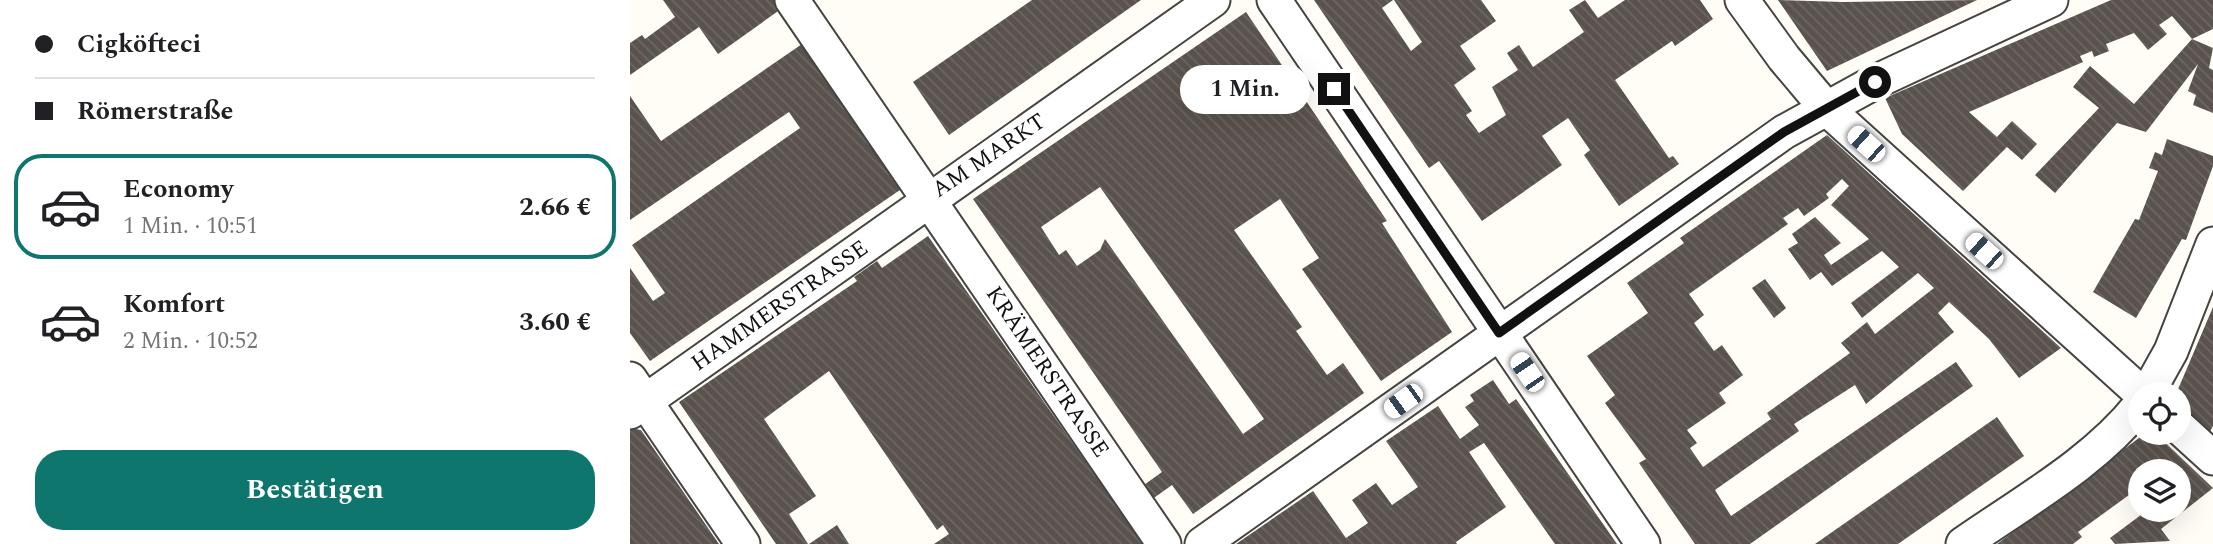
<!DOCTYPE html>
<html lang="de">
<head>
<meta charset="utf-8">
<style>
	body { margin:0; font-family:Spectral,serif; background:#f2f2f2; color:#202124; height:100vh; display:flex; flex-direction:column; font-size:26px; white-space:nowrap }
	* { box-sizing:border-box; margin:0 }
	p { font-size:23px; color:#757577 }
	.icon { flex:none; width:38px; height:38px; fill:none; stroke:currentColor; stroke-width:2; stroke-linecap:round; stroke-linejoin:round }
	.map { position:relative; flex:1; overflow:hidden }
	.details { display:flex; flex-direction:column; background:#fff; width:630px }
	.details>* { flex:none }
	.top-card { display:grid; align-content:center; height:154px; padding:0 35px; background:#fff }
	.tools { position:absolute; left:1498px; top:382px; display:grid; gap:14px }
	.tools a { display:grid; place-items:center; width:63px; height:63px; border-radius:50%; background:#fff; box-shadow:0 7px 28px #0002; font-size:35px }
	.end { position:absolute; width:32px; height:32px; margin:-16px; border:9px solid #111; background:#fff; box-shadow:0 0 0 4px #fff }
	.from { border-radius:50% }
	.bubble { position:absolute; height:49px; border-radius:24px; background:#fff; box-shadow:0 7px 28px #0002; font-size:23px; font-weight:700; line-height:49px; text-align:center }
	.car { position:absolute; width:21px; height:42px; margin:-21px -10px; border-radius:9px; box-shadow:0 0 5px 2px #0007; background:linear-gradient(#fff 24%,#345 0 40%,#fff 0 76%,#345 0 86%,#fff 0) }
	.top-card b { display:flex; align-items:center; gap:24px; height:66px; font-size:26px }
	.top-card b+b { border-top:2px solid #e0e0e0 }
	.top-card i { width:18px; height:18px; background:#202124 }
	ul { padding:0; list-style:none }
	li { display:flex; align-items:center; gap:21px; height:105px; margin:0 14px 10px; padding:0 21px; border:4px solid transparent; border-radius:28px }
	li div { flex:1 }
	li b { display:block; font-size:26px }
	li em { font-style:normal; font-weight:700 }
	li.on { border-color:#0f766e }
	li>.icon { width:63px; height:63px; stroke-width:1.5 }
	.cta { display:flex; gap:14px; margin-top:auto; padding:14px 35px }
	.cta a { flex:1; height:80px; border-radius:28px; background:#0f766e; color:#fff; font-size:28px; font-weight:700; line-height:80px; text-align:center }
	main { display:flex; flex:1; min-height:0 }
	.map>svg:first-child { display:block }
	.building { fill:url(#building-back-hatch); fill-rule:evenodd }
	.lines { fill:none; stroke-linecap:round; stroke-linejoin:round }
	.minor-casing { stroke:#444; stroke-width:37 }
	.minor { stroke:#fff; stroke-width:33 }
	.route { stroke:#111; stroke-width:9 }
	.labels { text-anchor:middle; dominant-baseline:central; stroke-width:7; stroke-linejoin:round; paint-order:stroke }
	.street-label { font-size:23px; fill:#111; stroke:#fff }
</style>
</head>
<body>
<main>
<section class="details">
<div class="top-card">
<b><i class="from"></i>Cigköfteci</b>
<b><i></i>Römerstraße</b>
</div>
<ul>
<li class="on"><svg class="icon" aria-label="car" viewBox="0 0 24 24"><path d="M5 17H2v-5l4-1 3-4h7l3 4 3 1v5h-3M9 17h6M6 11h13"/><circle cx="7" cy="17" r="2"/><circle cx="17" cy="17" r="2"/></svg><div><b>Economy</b><p>1 Min. · 10:51</p></div><em>2.66 €</em></li>
<li><svg class="icon" aria-label="car" viewBox="0 0 24 24"><path d="M5 17H2v-5l4-1 3-4h7l3 4 3 1v5h-3M9 17h6M6 11h13"/><circle cx="7" cy="17" r="2"/><circle cx="17" cy="17" r="2"/></svg><div><b>Komfort</b><p>2 Min. · 10:52</p></div><em>3.60 €</em></li>
</ul>
<div class="cta"><a>Bestätigen</a></div>
</section>
<div class="map">
<svg width="1583" height="544" viewBox="0 0 1583 544">
	<defs>
		<pattern id="building-back-hatch" width="6" height="6" patternUnits="userSpaceOnUse" patternTransform="scale(1.75)"><rect width="6" height="6" fill="#5a524d"/><path d="M-1 5l2 2M0 0l6 6M5-1l2 2" fill="none" stroke="#6d6662"/></pattern>
	</defs>
	<rect width="100%" height="100%" fill="#fffdf5"/>
	<!-- building -->
	<path class="building" d="M33,0H144L151,9L88,54L69,27L0,75V43L12,35L15,39L45,17Z
		M402,0H511L319,135L283,82Z
		M684,0H763L752,8L781,51L792,42L764,0H851L866,21L830,46L846,69L824,85L842,111L836,115L849,133L876,115L862,87L888,70L877,53L889,45L903,67L954,32L939,10L955,0L968,18L995,0H1070L1083,19L1045,46L1042,41L985,80L1039,158L1043,156L1049,164L989,206L954,155L960,150L938,118L912,136L932,165L852,221L809,161L799,168Z
		M1148,0L1213,2L1347,0L1197,71Z
		M1481,0H1583V29L1562,39L1583,48L1579,68L1583,70V113L1563,105L1566,95L1558,91L1568,64L1516,132L1487,123L1425,193L1405,175L1469,108L1443,87L1460,66L1504,104L1562,39L1542,16L1529,25L1537,34L1518,50L1504,33L1476,44L1479,51L1464,57L1462,51L1450,56L1453,62L1339,112L1367,137L1382,121L1407,144L1392,160L1377,147L1333,191L1272,134L1255,98Z
		M616,12L757,221L752,223L822,332L751,381L672,269L689,258L650,199L604,230L672,327L666,331L697,375L713,363L734,393L563,514L542,485L496,518L513,544H304L319,534L313,525L307,530L199,371L134,419L186,496L159,514L178,544H146L49,402L227,281L224,277L247,261L252,268L298,236L486,505L532,472L343,199ZM470,187L634,419L613,434L475,239L470,250L447,266L436,250L429,255L411,227Z
		M172,44L270,190L20,361L0,333V268L23,301L35,293L2,245L170,128L159,112L0,220V96L31,141Z
		M1197,135L1431,348L1389,378L1359,339L1319,302L1308,313L1324,332L1236,404L1225,385L1164,424L1169,431L1085,490L1101,516L1326,362L1343,386L1120,544H1065L1009,463L1016,459L975,403L985,395L957,356L1018,313L997,283L1054,243L1050,238ZM1212,179L1219,186L1201,205L1239,239L1201,265L1194,255L1211,243L1185,217L1162,234L1168,243L1158,249L1180,280L1191,272L1202,286L1252,251L1269,267L1221,303L1232,318L1288,273L1304,288L1245,334L1237,322L1211,343L1220,353L1137,413L1141,419L1073,467L1060,448L1067,443L1057,430L1096,403L1089,393L1113,375L1092,345L1084,351L1064,323L1074,315L1059,294L1158,224L1153,218L1168,208L1174,216L1199,198L1196,194Z
		M1537,139L1583,156V166L1556,240L1552,239L1506,318L1463,292L1505,219L1509,220L1528,171L1519,168L1525,152L1532,155Z
		M1135,279L1156,308L1144,318L1122,288Z
		M1583,307V426L1577,437L1549,411V394H1546Z
		M863,380L879,404L886,399L987,544H925L854,443L839,452L876,507L826,542L827,544H606L683,491L716,538L738,523L722,500L746,483L762,505L788,487L756,441L808,406L830,439L849,425L835,407L844,401L840,395Z
		M1367,417L1394,456L1268,544H1185Z
		M0,428L11,430L89,544H0Z
		M1517,432H1524L1583,488L1531,529L1540,541L1485,544L1480,538L1519,509H1549V471L1533,470L1510,471V487L1448,532L1452,537L1443,544H1367Z
		M207,525L219,544H179Z"/>
	<g class="lines">
		<!-- minor casing -->
		<g class="minor-casing">
			<path id="minor" d="M162,0L534,544
				M644,0L1013,544
				M1112,0L1154,58L1196,108L1512,394
				M0,379L113,544
				M1517,394L1541,351L1583,244
				M0,412L583,0
				M1549,427L1583,458
				M572,544L1154,132L1245,82L1421,0
				M1333,544C1393,502 1464,463 1510,405"/>
		</g>
		<!-- minor -->
		<use href="#minor" class="minor"/>
	</g>
	<g class="lines">
		<!-- route -->
		<path class="route" d="M704,89L869,333L1154,132L1245,82"/>
	</g>
	<g class="labels">
		<!-- street labels -->
		<g class="street-label">
			<text transform="translate(359 156) rotate(-34)">AM MARKT</text>
			<text transform="translate(150 306) rotate(-35)">HAMMERSTRASSE</text>
			<text transform="translate(417 372) rotate(56)">KRÄMERSTRASSE</text>
		</g>
	</g>
</svg>
<div class="tools">
<a><svg class="icon" aria-label="locate" viewBox="0 0 24 24"><circle cx="12" cy="12" r="6"/><path d="M12 2v4M12 18v4M2 12h4M18 12h4"/></svg></a>
<a><svg class="icon" aria-label="layers" viewBox="0 0 24 24"><path d="M12 4l9 5-9 5-9-5zM3 14l9 5 9-5"/></svg></a>
</div>
<i class="end from" style="left:1245px;top:82px"></i>
<i class="end" style="left:704px;top:89px"></i>
<div class="bubble" style="left:550px;top:65px;width:130px">1 Min.</div>
<i class="car" style="left:1236px;top:144px;rotate:312deg"></i>
<i class="car" style="left:1354px;top:251px;rotate:312deg"></i>
<i class="car" style="left:897px;top:372px;rotate:326deg"></i>
<i class="car" style="left:773px;top:401px;rotate:234deg"></i>
</div>
</main>
</body>
</html>
